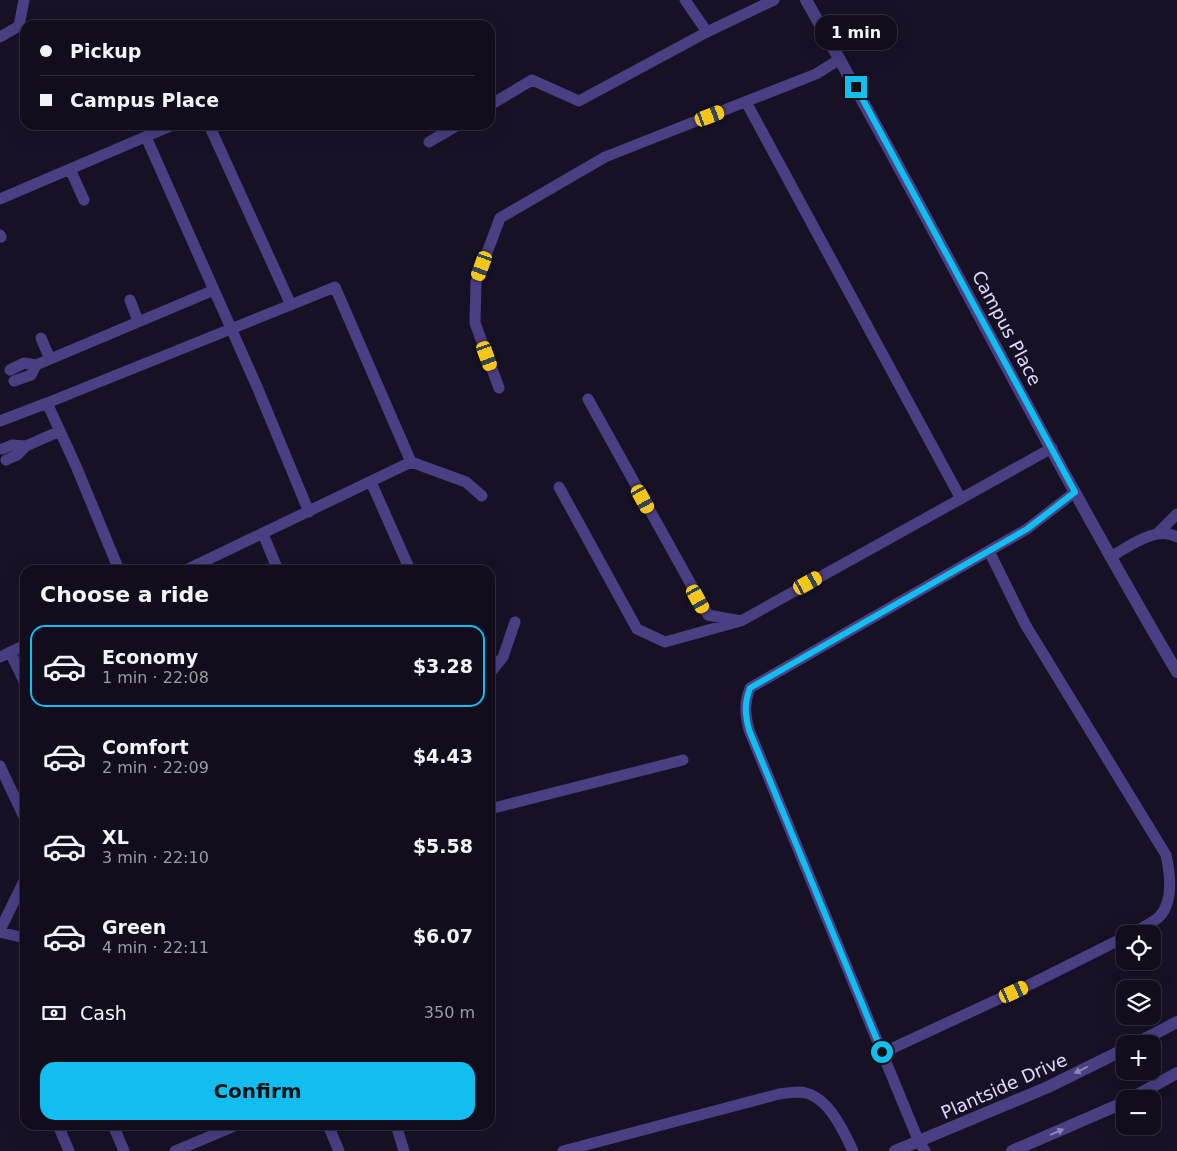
<!DOCTYPE html>
<html lang="en">
<head>
<meta charset="utf-8">
<style>
	body { margin:0; font-family:"DejaVu Sans",sans-serif; background:#1e1b29; color:#f1f3f6; height:100vh; display:flex; flex-direction:column; font-size:19px; white-space:nowrap }
	* { box-sizing:border-box; margin:0 }
	p { font-size:16px; color:#9c9ca3 }
	.icon { flex:none; width:28px; height:28px; fill:none; stroke:currentColor; stroke-width:2; stroke-linecap:round; stroke-linejoin:round }
	.map { position:relative; flex:1; overflow:hidden }
	.sheet { position:absolute; left:20px; top:565px; width:475px; height:565px; display:flex; flex-direction:column; background:#110d1c; border-radius:15px; box-shadow:0 5px 20px #0002,0 0 0 1px #302d3b }
	.sheet>* { flex:none }
	.hud { position:absolute; left:20px; top:20px; width:475px; height:110px; border-radius:15px; box-shadow:0 5px 20px #0002,0 0 0 1px #302d3b; display:grid; align-content:center; height:110px; padding:0 20px; background:#110d1c }
	.buttons { position:absolute; left:1116px; top:925px; display:grid; gap:10px }
	.buttons a { display:grid; place-items:center; width:45px; height:45px; border-radius:10px; background:#110d1c; box-shadow:0 5px 20px #0002,0 0 0 1px #302d3b; font-size:25px }
	.end { position:absolute; width:22px; height:22px; margin:-11px; border:6px solid #12bef0; background:#111; box-shadow:0 0 0 2px #111 }
	.from { border-radius:50% }
	.bubble { position:absolute; height:35px; border-radius:15px; background:#110d1c; box-shadow:0 5px 20px #0002,0 0 0 1px #302d3b; font-size:16px; font-weight:700; line-height:35px; text-align:center }
	.car { position:absolute; width:15px; height:30px; margin:-15px -8px; border-radius:6px; box-shadow:0 0 4px 1px #0007; background:linear-gradient(#f5c518 24%,#345 0 40%,#f5c518 0 76%,#345 0 86%,#f5c518 0) }
	.hud b { display:flex; align-items:center; gap:18px; height:48px; font-size:19px }
	.hud b+b { border-top:1px solid #302d3b }
	.hud i { width:12px; height:12px; background:#f1f3f6 }
	ul { padding:0; list-style:none }
	li { display:flex; align-items:center; gap:15px; height:82px; margin:0 10px 8px; padding:0 10px; border:2px solid transparent; border-radius:15px }
	li div { flex:1 }
	li b { display:block; font-size:19px }
	li em { font-style:normal; font-weight:700 }
	li.active { border-color:#12bef0 }
	li>.icon { width:45px; height:45px; stroke-width:1.5 }
	h2 { padding:0 20px; font-size:22px; line-height:60px }
	.pay { display:flex; align-items:center; gap:12px; height:55px; padding:0 20px; font-size:19px }
	.pay p { margin-inline-start:auto }
	.primary-button { display:flex; gap:10px; margin-top:auto; padding:10px 20px }
	.primary-button a { flex:1; height:58px; border-radius:15px; background:#12bef0; color:#111; font-size:20px; font-weight:700; line-height:58px; text-align:center }
	.map>svg:first-child { display:block }
	.lines { fill:none; stroke-linecap:round; stroke-linejoin:round }
	.service { stroke:#4a3f82; stroke-width:11 }
	.minor { stroke:#4a3f82; stroke-width:12 }
	.tertiary { stroke:#4a3f82; stroke-width:12 }
	.oneway { fill:#8e84b9 }
	.route { stroke:#12bef0; stroke-width:6 }
	.labels { text-anchor:middle; dominant-baseline:central; stroke-width:4; stroke-linejoin:round; paint-order:stroke }
	.street-label { font-size:18px; fill:#e1d9fd; stroke:#171126 }
</style>
</head>
<body>
<div class="map">
<svg width="1177" height="1151" viewBox="0 0 1177 1151">
	<rect width="100%" height="100%" fill="#171126"/>
	<g class="lines">
		<!-- service -->
		<path class="service" d="M685,0L707,32L774,0
			M0,37L19,26L24,0
			M746,102L961,499
			M490,105L532,80L579,101L707,32
			M209,125L291,305
			M146,137L258,389L309,512
			M429,142L458,125
			M70,169L84,200
			M0,199L173,125
			M0,235L1,237
			M130,300L138,321
			M41,338L50,359
			M10,370L24,363L36,365
			M14,381L31,375L36,365L214,290
			M499,388L475,323L476,282L500,218L605,157L816,74L840,59
			M588,399L708,615L741,621L1052,448
			M0,421L47,403
			M2,449L12,445L26,446L60,431
			M6,460L17,455L26,446
			M411,462L466,482L482,496
			M371,482L410,570
			M559,487L637,629L665,642L737,622
			M1158,533L1177,514
			M263,534L278,570
			M989,551L1025,624L1166,855C1170,873 1174,902 1159,917C1152,923 1140,929 1132,934
			M1110,557C1129,547 1156,525 1177,537
			M119,570L76,466L47,403L335,287L411,462L186,570
			M10,652L25,683
			M0,657L25,645
			M490,673L503,657L515,622
			M0,766L25,819
			M490,809L683,760
			M0,930L25,879
			M0,932L25,938
			M882,1053L1031,984L1125,937
			M58,1125L69,1151
			M113,1125L124,1151
			M328,1125L339,1151
			M396,1125L404,1151
			M175,1151L237,1125
			M563,1151L779,1094C786,1093 793,1092 799,1092C827,1093 843,1130 853,1151
			M925,1151L919,1142L749,730C745,714 744,704 750,688L1027,529L1075,492"/>
		<!-- minor -->
		<path class="minor" d="M806,0C933,222 1047,452 1177,672"/>
		<!-- tertiary -->
		<path class="tertiary" d="M1135,1044L1177,1022
			M1130,1099L1177,1073
			M895,1151L1048,1087L1125,1049
			M1012,1151L1125,1102"/>
	</g>
	<!-- one-way arrows -->
	<defs><path id="oneway-solid" d="M-6-.8H1V-3.2L6.5 0L1 3.2V.8H-6Z" transform="scale(1.25)"/></defs>
	<g class="oneway">
		<use href="#oneway-solid" transform="translate(1081 1070) rotate(154)"/>
		<use href="#oneway-solid" transform="translate(1057 1132) rotate(-23)"/>
	</g>
	<g class="lines">
		<!-- route -->
		<path class="route" d="M856,87L1075,492L1027,529L750,688C744,704 745,714 749,730L882,1052"/>
	</g>
	<g class="labels">
		<!-- street labels -->
		<g class="street-label">
			<text transform="translate(1007 328) rotate(62)">Campus Place</text>
			<text transform="translate(1004 1086) rotate(-24)">Plantside Drive</text>
		</g>
	</g>
</svg>
<div class="buttons">
<a><svg class="icon" aria-label="locate" viewBox="0 0 24 24"><circle cx="12" cy="12" r="6"/><path d="M12 2v4M12 18v4M2 12h4M18 12h4"/></svg></a>
<a><svg class="icon" aria-label="layers" viewBox="0 0 24 24"><path d="M12 4l9 5-9 5-9-5zM3 14l9 5 9-5"/></svg></a>
<a>+</a>
<a>−</a>
</div>
<i class="end from" style="left:882px;top:1052px"></i>
<i class="end" style="left:856px;top:87px"></i>
<div class="bubble" style="left:815px;top:15px;width:82px">1 min</div>
<i class="car" style="left:710px;top:116px;rotate:69deg"></i>
<i class="car" style="left:482px;top:266px;rotate:200deg"></i>
<i class="car" style="left:487px;top:356px;rotate:160deg"></i>
<i class="car" style="left:643px;top:499px;rotate:151deg"></i>
<i class="car" style="left:808px;top:583px;rotate:61deg"></i>
<i class="car" style="left:698px;top:599px;rotate:151deg"></i>
<i class="car" style="left:1014px;top:992px;rotate:65deg"></i>
<div class="hud">
<b><i class="from"></i>Pickup</b>
<b><i></i>Campus Place</b>
</div>
<section class="sheet">
<h2>Choose a ride</h2>
<ul>
<li class="active"><svg class="icon" aria-label="car" viewBox="0 0 24 24"><path d="M5 17H2v-5l4-1 3-4h7l3 4 3 1v5h-3M9 17h6M6 11h13"/><circle cx="7" cy="17" r="2"/><circle cx="17" cy="17" r="2"/></svg><div><b>Economy</b><p>1 min · 22:08</p></div><em>$3.28</em></li>
<li><svg class="icon" aria-label="car" viewBox="0 0 24 24"><path d="M5 17H2v-5l4-1 3-4h7l3 4 3 1v5h-3M9 17h6M6 11h13"/><circle cx="7" cy="17" r="2"/><circle cx="17" cy="17" r="2"/></svg><div><b>Comfort</b><p>2 min · 22:09</p></div><em>$4.43</em></li>
<li><svg class="icon" aria-label="car" viewBox="0 0 24 24"><path d="M5 17H2v-5l4-1 3-4h7l3 4 3 1v5h-3M9 17h6M6 11h13"/><circle cx="7" cy="17" r="2"/><circle cx="17" cy="17" r="2"/></svg><div><b>XL</b><p>3 min · 22:10</p></div><em>$5.58</em></li>
<li><svg class="icon" aria-label="car" viewBox="0 0 24 24"><path d="M5 17H2v-5l4-1 3-4h7l3 4 3 1v5h-3M9 17h6M6 11h13"/><circle cx="7" cy="17" r="2"/><circle cx="17" cy="17" r="2"/></svg><div><b>Green</b><p>4 min · 22:11</p></div><em>$6.07</em></li>
</ul>
<div class="pay"><svg class="icon" aria-label="cash" viewBox="0 0 24 24"><path d="M3 7h18v10H3z"/><circle cx="12" cy="12" r="2"/></svg>Cash<p>350 m</p></div>
<div class="primary-button"><a>Confirm</a></div>
</section>
</div>
</body>
</html>
